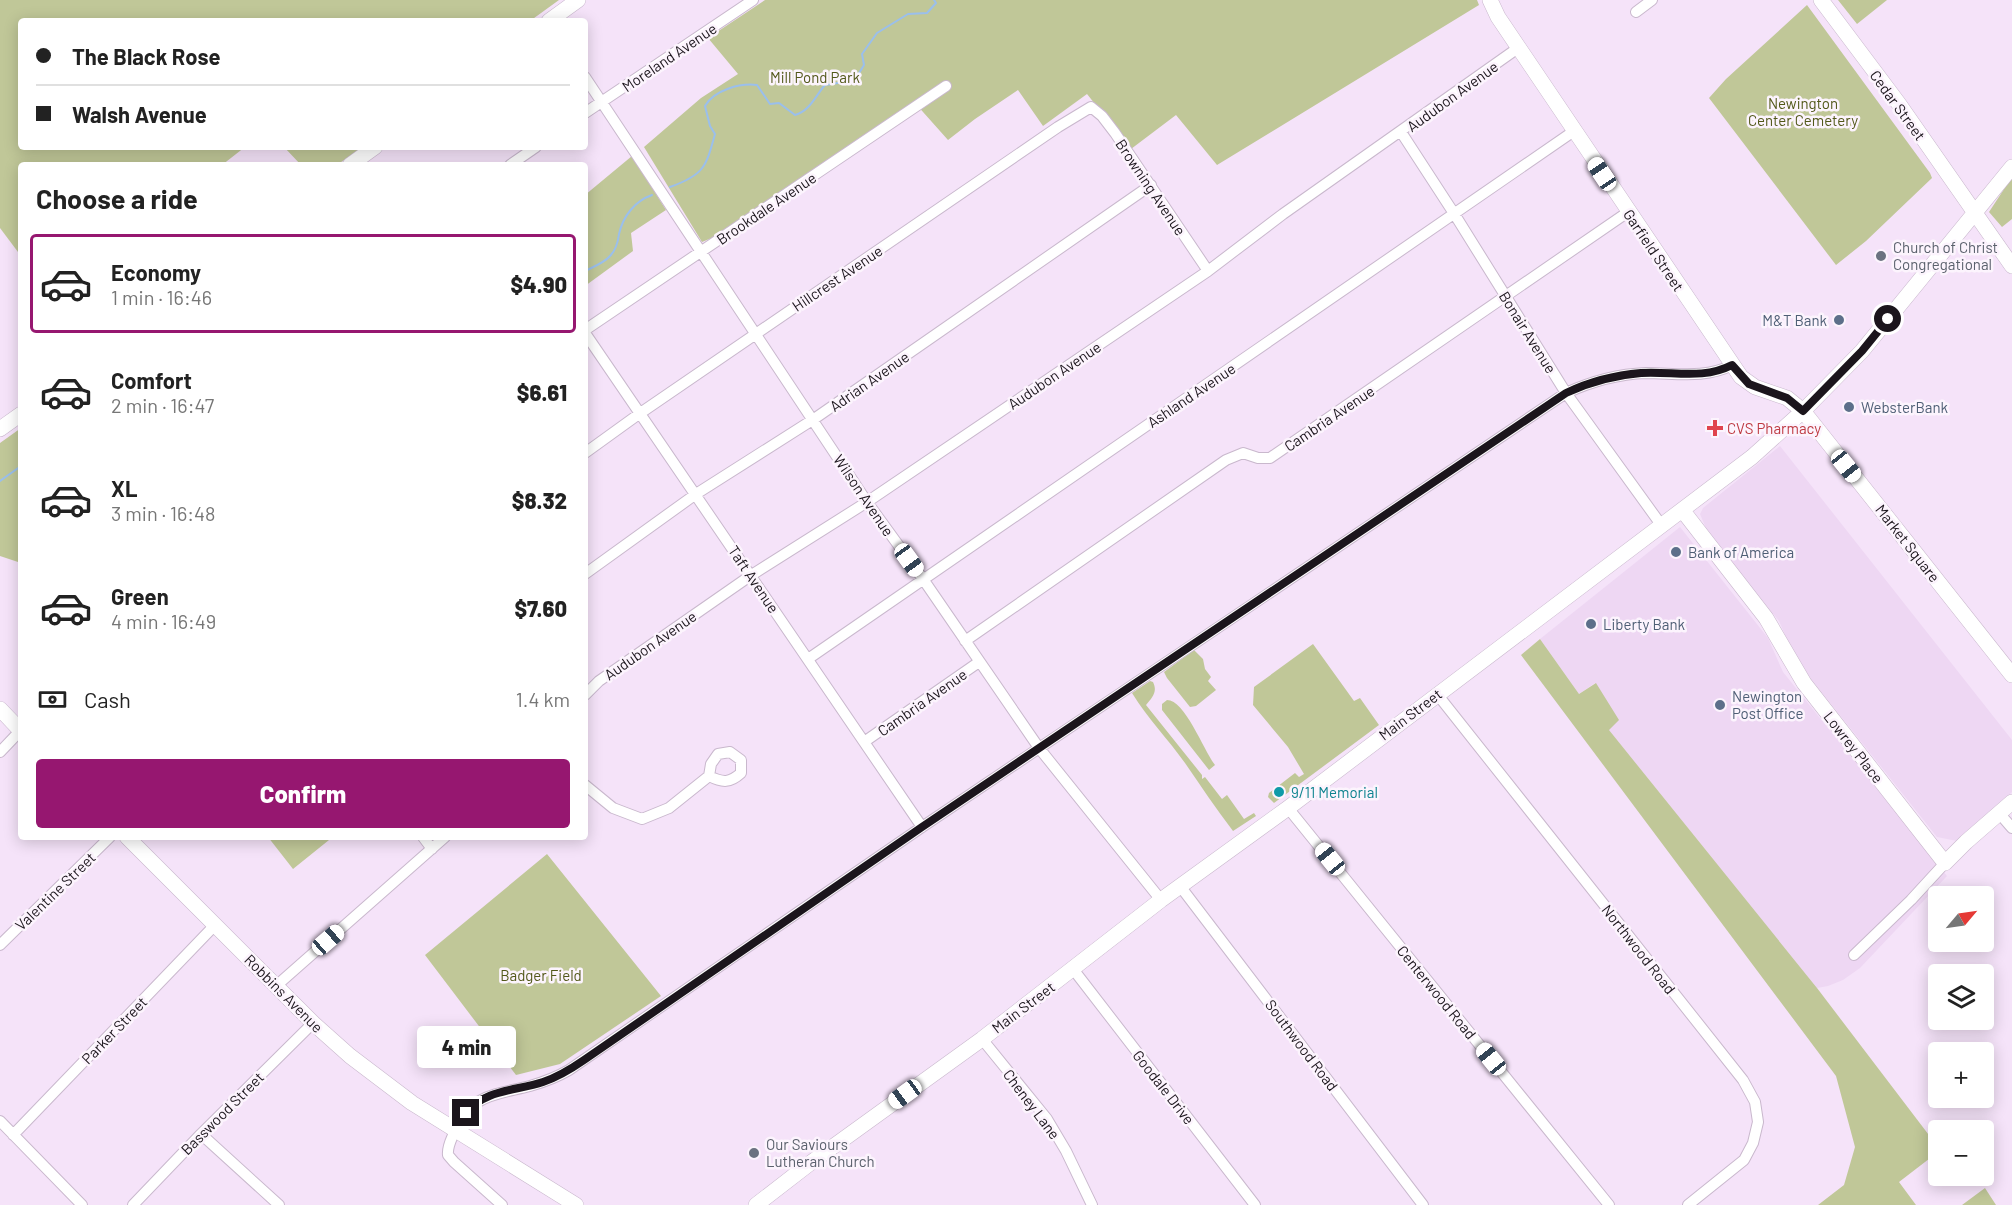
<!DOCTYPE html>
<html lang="en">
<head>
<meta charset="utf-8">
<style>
	body { margin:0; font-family:Barlow,sans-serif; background:#f6f6f6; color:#222; height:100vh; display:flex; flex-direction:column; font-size:22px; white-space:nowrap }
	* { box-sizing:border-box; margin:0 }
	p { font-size:20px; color:#767676 }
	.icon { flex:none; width:33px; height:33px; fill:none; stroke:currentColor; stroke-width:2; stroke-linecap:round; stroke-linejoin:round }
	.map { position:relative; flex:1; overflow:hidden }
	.sheet { position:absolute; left:18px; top:162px; width:570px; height:678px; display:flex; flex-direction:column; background:#fff; border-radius:6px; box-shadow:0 3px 15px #0003 }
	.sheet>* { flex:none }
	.top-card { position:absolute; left:18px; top:18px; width:570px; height:132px; border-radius:6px; box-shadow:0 3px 15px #0003; display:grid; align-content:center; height:132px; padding:0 18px; background:#fff }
	.needle { width:39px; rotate:61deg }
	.fabs { position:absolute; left:1928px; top:886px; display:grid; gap:12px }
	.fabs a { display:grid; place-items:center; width:66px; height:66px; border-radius:6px; background:#fff; box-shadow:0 3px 15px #0003; font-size:30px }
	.end { position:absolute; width:27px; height:27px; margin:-14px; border:8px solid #1b151c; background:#fff; box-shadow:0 0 0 3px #fff }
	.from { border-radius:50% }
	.bubble { position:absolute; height:42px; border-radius:6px; background:#fff; box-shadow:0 3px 15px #0003; font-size:20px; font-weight:800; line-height:42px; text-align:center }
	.car { position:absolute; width:18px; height:36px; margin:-18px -9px; border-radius:8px; box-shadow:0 0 4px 2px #0007; background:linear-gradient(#fff 24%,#345 0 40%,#fff 0 76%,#345 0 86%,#fff 0) }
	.top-card b { display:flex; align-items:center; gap:21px; height:57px; font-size:22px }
	.top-card b+b { border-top:2px solid #e0e0e0 }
	.top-card i { width:15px; height:15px; background:#222 }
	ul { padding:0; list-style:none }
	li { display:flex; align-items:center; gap:18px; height:99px; margin:0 12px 9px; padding:0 6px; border:3px solid transparent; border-radius:6px }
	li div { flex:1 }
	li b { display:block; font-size:22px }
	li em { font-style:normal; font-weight:800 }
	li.on { border-color:#961770 }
	li>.icon { width:54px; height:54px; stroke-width:1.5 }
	h2 { padding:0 18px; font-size:27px; line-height:72px }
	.pay { display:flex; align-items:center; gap:15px; height:66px; padding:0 18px; font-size:22px }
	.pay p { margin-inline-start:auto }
	.button { display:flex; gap:12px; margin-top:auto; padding:12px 18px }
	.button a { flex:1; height:69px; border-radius:6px; background:#961770; color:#fff; font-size:24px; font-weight:800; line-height:69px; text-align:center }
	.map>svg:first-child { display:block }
	.built { fill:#eed7f3 }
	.green { fill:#c0c798 }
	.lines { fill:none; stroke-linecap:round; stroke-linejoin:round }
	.stream { stroke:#9abfec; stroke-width:2 }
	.street-casing { stroke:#c9b8cd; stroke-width:12 }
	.secondary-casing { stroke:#c9b8cd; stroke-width:16 }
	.street { stroke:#fff; stroke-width:10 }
	.secondary { stroke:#fff; stroke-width:15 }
	.route { stroke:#1b151c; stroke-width:8 }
	.worship-dot { fill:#6b7280; stroke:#fcf4fd; stroke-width:2 }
	.service-dot { fill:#5c6f8a; stroke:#fcf4fd; stroke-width:2 }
	.health-dot { fill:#e0444e; stroke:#fcf4fd; stroke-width:2 }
	.culture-dot { fill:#0f9aa8; stroke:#fcf4fd; stroke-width:2 }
	.labels { text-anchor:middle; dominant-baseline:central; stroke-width:5; stroke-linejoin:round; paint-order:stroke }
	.street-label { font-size:15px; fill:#1b151c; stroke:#fcf4fd }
	.park-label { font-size:15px; fill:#525819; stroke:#fcf4fd }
	.worship-label { font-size:15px; fill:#5b616d; stroke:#fcf4fd; text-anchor:start }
	.service-label { font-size:15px; fill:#4e5e75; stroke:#fcf4fd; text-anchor:start }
	.health-label { font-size:15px; fill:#be3a42; stroke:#fcf4fd; text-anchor:start }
	.culture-label { font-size:15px; fill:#0d838f; stroke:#fcf4fd; text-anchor:start }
</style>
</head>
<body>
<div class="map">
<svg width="2012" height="1205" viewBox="0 0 2012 1205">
	<rect width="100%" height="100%" fill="#f5e3f9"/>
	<!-- built -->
	<path class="built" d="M1780,446L2012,740V792L1957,841L1937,837L1796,660L1779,621L1708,533L1700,514L1703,508Z
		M1680,527L1768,638L1783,672L1947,876L1860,968L1843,980L1828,986L1817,988L1608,729L1595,683L1579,694L1540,639Z"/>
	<!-- green -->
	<path class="green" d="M0,0H559L530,21H21V147H245L222,165H21V256L0,228Z
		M765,0H1477L1479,5L1217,165L1176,115L1131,149L1087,94L1043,126L1018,90L975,119L948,140L915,103L719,235L702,242L644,147L701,98L738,74L708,38Z
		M1838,0H1887L1857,24Z
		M1807,5L1930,173L1932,178L1866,241L1836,265L1709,98L1726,79Z
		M284,147H362L337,165H301Z
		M632,156L666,210L631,233L633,251L585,286V195Z
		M2012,177V219L2002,227L1989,212Z
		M21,428V563L0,556V443Z
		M1540,639L1579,694L1596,683L1619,720L1609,730L1817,988L1938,1147V1152L1899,1182L1916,1205H1818L1844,1185L1855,1147L1836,1076L1521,655Z
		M1313,644L1354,701L1360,698L1379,725L1274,803L1268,797L1269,793L1295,773L1299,777L1304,774L1288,747L1253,705L1254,687Z
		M1194,650L1203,659L1205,669L1211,677L1208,681L1216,690L1196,706L1190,707L1167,678L1164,672Z
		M1150,681L1153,682C1158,692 1152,698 1146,705L1202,775V779L1205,777L1222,799L1227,795L1244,819L1254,813L1256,816L1233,831C1216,809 1201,786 1185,763C1168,739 1148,719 1132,693Z
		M1167,700C1185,700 1204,751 1215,765L1209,770L1162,710V704Z
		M268,837H327L329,840L293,869Z
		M547,854L661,996L560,1064L516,1075L425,955Z
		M1985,1188L1996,1205H1962Z"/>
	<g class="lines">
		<!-- stream -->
		<path class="stream" d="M670,187C704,175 706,167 715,134L710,126L705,106C714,90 740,83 757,85L770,104L779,103L795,115C810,111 816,95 825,85L844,82L856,78L864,65L862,54L877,33L908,14L927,13L936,3L934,0
			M585,271C593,267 604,263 610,256C616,250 618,242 619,234C623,216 635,201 652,195
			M0,481L21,466"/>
		<!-- street casing -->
		<g class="street-casing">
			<path id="street" d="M1636,12L1652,0
				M585,77L867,502L923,579L1039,748L1161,900
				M585,113L753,0
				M1401,132L1455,215L1566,393L1662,526
				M510,165L536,147
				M585,330L946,86
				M585,333L922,827
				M585,453L639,414L1058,127L1091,107L1102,116L1115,133L1208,271
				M585,574L696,494L814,419L1151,185
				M965,641L1226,460L1243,453L1258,458H1270L1628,212
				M808,659L1574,131
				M1437,694L1743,1080L1755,1102L1758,1122L1753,1143L1744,1160L1688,1205
				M585,695L599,681L750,576L867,502L1208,271L1283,214L1518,48
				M864,742L979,662
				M0,752L21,730
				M585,785L613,808L642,819L669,808L709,776L711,764L718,754L730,752L741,760V773C730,783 723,783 709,776
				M1288,808L1609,1205
				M1999,813L2012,828
				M423,837L432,849
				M1180,886L1423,1205
				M0,945L110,837
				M1854,955L1911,900L1945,863
				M1073,969L1255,1205
				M276,986L445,837
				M982,1039L1047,1119L1066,1151L1092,1205
				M0,1121L82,1205
				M201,1134L279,1205
				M13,1135L215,925
				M133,1205L201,1134L313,1023
				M502,1205L454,1162L448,1155C447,1147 451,1140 454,1133C470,1094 495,1095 530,1086C544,1082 557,1077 569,1070L922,827L1566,393C1590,382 1619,374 1646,373C1676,373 1705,379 1732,365"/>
		</g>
		<!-- secondary casing -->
		<g class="secondary-casing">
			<path id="secondary" d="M1490,0L1498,17L1741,377L1755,387L1787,398L1803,411L2012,675
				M1821,0L1899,104L2012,266
				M549,21L578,0
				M350,165L375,147
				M0,429L21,414
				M1683,511L1766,618L1804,683L1945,863L1966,842L2012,802
				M0,709L21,731
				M127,837L313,1023L350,1056L412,1103L576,1205
				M756,1205L809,1164L982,1039L1161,900L1288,808L1752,457L1803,411L1862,351L2012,167"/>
		</g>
		<!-- street -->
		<use href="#street" class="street"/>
		<!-- secondary -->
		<use href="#secondary" class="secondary"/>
	</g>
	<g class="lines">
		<!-- route -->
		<path class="route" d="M466,1113C485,1089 516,1091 543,1082C558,1077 571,1069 584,1060L922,827L1566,393C1589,382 1616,375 1641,373C1673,371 1703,380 1732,365L1749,384L1787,398L1803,411L1862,351L1888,319"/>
	</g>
	<!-- markers -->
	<g class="worship-dot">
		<circle cx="1881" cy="256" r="6"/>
		<circle cx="754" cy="1153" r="6"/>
	</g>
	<g class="service-dot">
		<circle cx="1839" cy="320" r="6"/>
		<circle cx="1849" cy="407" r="6"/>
		<circle cx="1676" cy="552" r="6"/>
		<circle cx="1591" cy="624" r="6"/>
		<circle cx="1720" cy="705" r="6"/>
	</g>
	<path class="health-dot" d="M1712 419h6v6h6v6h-6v6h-6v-6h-6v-6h6z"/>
	<circle class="culture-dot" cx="1279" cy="792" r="6"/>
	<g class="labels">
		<!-- street labels -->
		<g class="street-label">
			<text transform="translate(669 57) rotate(-34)">Moreland Avenue</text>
			<text transform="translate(1452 96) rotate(-36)">Audubon Avenue</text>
			<text transform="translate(1898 105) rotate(54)">Cedar Street</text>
			<text transform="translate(1151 187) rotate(56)">Browning Avenue</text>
			<text transform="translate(766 208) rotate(-34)">Brookdale Avenue</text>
			<text transform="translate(1654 250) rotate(56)">Garfield Street</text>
			<text transform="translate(837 278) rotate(-34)">Hillcrest Avenue</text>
			<text transform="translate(1528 332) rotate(58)">Bonair Avenue</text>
			<text transform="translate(1054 375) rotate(-34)">Audubon Avenue</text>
			<text transform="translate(869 381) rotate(-35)">Adrian Avenue</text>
			<text transform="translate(1191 395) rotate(-34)">Ashland Avenue</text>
			<text transform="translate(1329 418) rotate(-34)">Cambria Avenue</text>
			<text transform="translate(864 495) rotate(56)">Wilson Avenue</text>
			<text transform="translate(1908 543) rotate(52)">Market Square</text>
			<text transform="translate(754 579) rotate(56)">Taft Avenue</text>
			<text transform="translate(650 645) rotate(-35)">Audubon Avenue</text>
			<text transform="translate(922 702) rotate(-35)">Cambria Avenue</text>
			<text transform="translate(1410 714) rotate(-37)">Main Street</text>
			<text transform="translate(1854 747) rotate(52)">Lowrey Place</text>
			<text transform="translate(55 891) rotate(-44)">Valentine Street</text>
			<text transform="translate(1639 949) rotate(52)">Northwood Road</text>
			<text transform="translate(1437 992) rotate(51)">Centerwood Road</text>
			<text transform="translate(284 993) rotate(45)">Robbins Avenue</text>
			<text transform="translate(1023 1007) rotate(-37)">Main Street</text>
			<text transform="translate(114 1030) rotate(-46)">Parker Street</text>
			<text transform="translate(1302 1045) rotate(53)">Southwood Road</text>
			<text transform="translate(1164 1087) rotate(52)">Goodale Drive</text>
			<text transform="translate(1032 1104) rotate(53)">Cheney Lane</text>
			<text transform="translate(222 1113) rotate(-45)">Basswood Street</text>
		</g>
		<!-- park labels -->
		<g class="park-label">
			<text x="815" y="77">Mill Pond Park</text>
			<text x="1803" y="103">Newington<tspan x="1803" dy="17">Center Cemetery</tspan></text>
			<text x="541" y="975">Badger Field</text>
		</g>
		<!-- worship labels -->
		<g class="worship-label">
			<text x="1893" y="247">Church of Christ<tspan x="1893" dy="17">Congregational</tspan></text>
			<text x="766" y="1144">Our Saviours<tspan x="766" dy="17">Lutheran Church</tspan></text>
		</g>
		<!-- service labels -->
		<g class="service-label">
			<text x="1827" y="320" text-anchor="end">M&amp;T Bank</text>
			<text x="1861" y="407">WebsterBank</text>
			<text x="1688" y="552">Bank of America</text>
			<text x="1603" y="624">Liberty Bank</text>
			<text x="1732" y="696">Newington<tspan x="1732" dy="17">Post Office</tspan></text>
		</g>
		<!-- health labels -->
		<g class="health-label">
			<text x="1727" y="428">CVS Pharmacy</text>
		</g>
		<!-- culture labels -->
		<g class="culture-label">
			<text x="1291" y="792">9/11 Memorial</text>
		</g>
	</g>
</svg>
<div class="fabs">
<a><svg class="needle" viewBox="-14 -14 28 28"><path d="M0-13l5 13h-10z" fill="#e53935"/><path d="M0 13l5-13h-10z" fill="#767676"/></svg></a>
<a><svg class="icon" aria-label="layers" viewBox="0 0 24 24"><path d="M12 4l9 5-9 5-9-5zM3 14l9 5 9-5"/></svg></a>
<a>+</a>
<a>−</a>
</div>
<i class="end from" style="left:1888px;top:319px"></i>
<i class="end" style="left:466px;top:1113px"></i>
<div class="bubble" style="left:417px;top:1026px;width:99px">4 min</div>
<i class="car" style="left:1602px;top:174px;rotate:326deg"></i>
<i class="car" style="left:1846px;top:466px;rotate:141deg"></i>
<i class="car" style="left:909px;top:560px;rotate:144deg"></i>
<i class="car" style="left:1330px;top:859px;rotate:321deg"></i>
<i class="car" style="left:328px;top:940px;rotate:49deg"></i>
<i class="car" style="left:1491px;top:1059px;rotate:321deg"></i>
<i class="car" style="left:905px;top:1094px;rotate:234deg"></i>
<div class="top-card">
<b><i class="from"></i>The Black Rose</b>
<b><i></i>Walsh Avenue</b>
</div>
<section class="sheet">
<h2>Choose a ride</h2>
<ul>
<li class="on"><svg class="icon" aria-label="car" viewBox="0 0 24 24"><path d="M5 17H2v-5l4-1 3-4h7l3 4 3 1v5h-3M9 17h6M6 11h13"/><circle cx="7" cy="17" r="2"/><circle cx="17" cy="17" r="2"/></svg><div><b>Economy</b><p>1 min · 16:46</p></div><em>$4.90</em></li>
<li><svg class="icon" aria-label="car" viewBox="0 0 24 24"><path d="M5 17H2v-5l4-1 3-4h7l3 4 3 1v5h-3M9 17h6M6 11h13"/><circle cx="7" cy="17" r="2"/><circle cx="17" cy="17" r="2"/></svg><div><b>Comfort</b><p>2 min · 16:47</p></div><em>$6.61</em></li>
<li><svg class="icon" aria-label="car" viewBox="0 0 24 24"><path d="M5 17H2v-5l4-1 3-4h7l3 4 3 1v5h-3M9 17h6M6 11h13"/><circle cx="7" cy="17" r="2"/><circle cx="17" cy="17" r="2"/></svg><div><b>XL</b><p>3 min · 16:48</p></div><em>$8.32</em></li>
<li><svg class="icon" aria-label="car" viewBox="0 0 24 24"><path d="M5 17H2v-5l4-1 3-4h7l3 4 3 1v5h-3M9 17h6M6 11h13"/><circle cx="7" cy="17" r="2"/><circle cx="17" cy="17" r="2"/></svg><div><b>Green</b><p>4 min · 16:49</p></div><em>$7.60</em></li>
</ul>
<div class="pay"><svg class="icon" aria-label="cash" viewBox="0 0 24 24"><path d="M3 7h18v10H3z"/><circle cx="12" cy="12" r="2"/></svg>Cash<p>1.4 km</p></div>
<div class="button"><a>Confirm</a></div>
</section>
</div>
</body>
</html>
